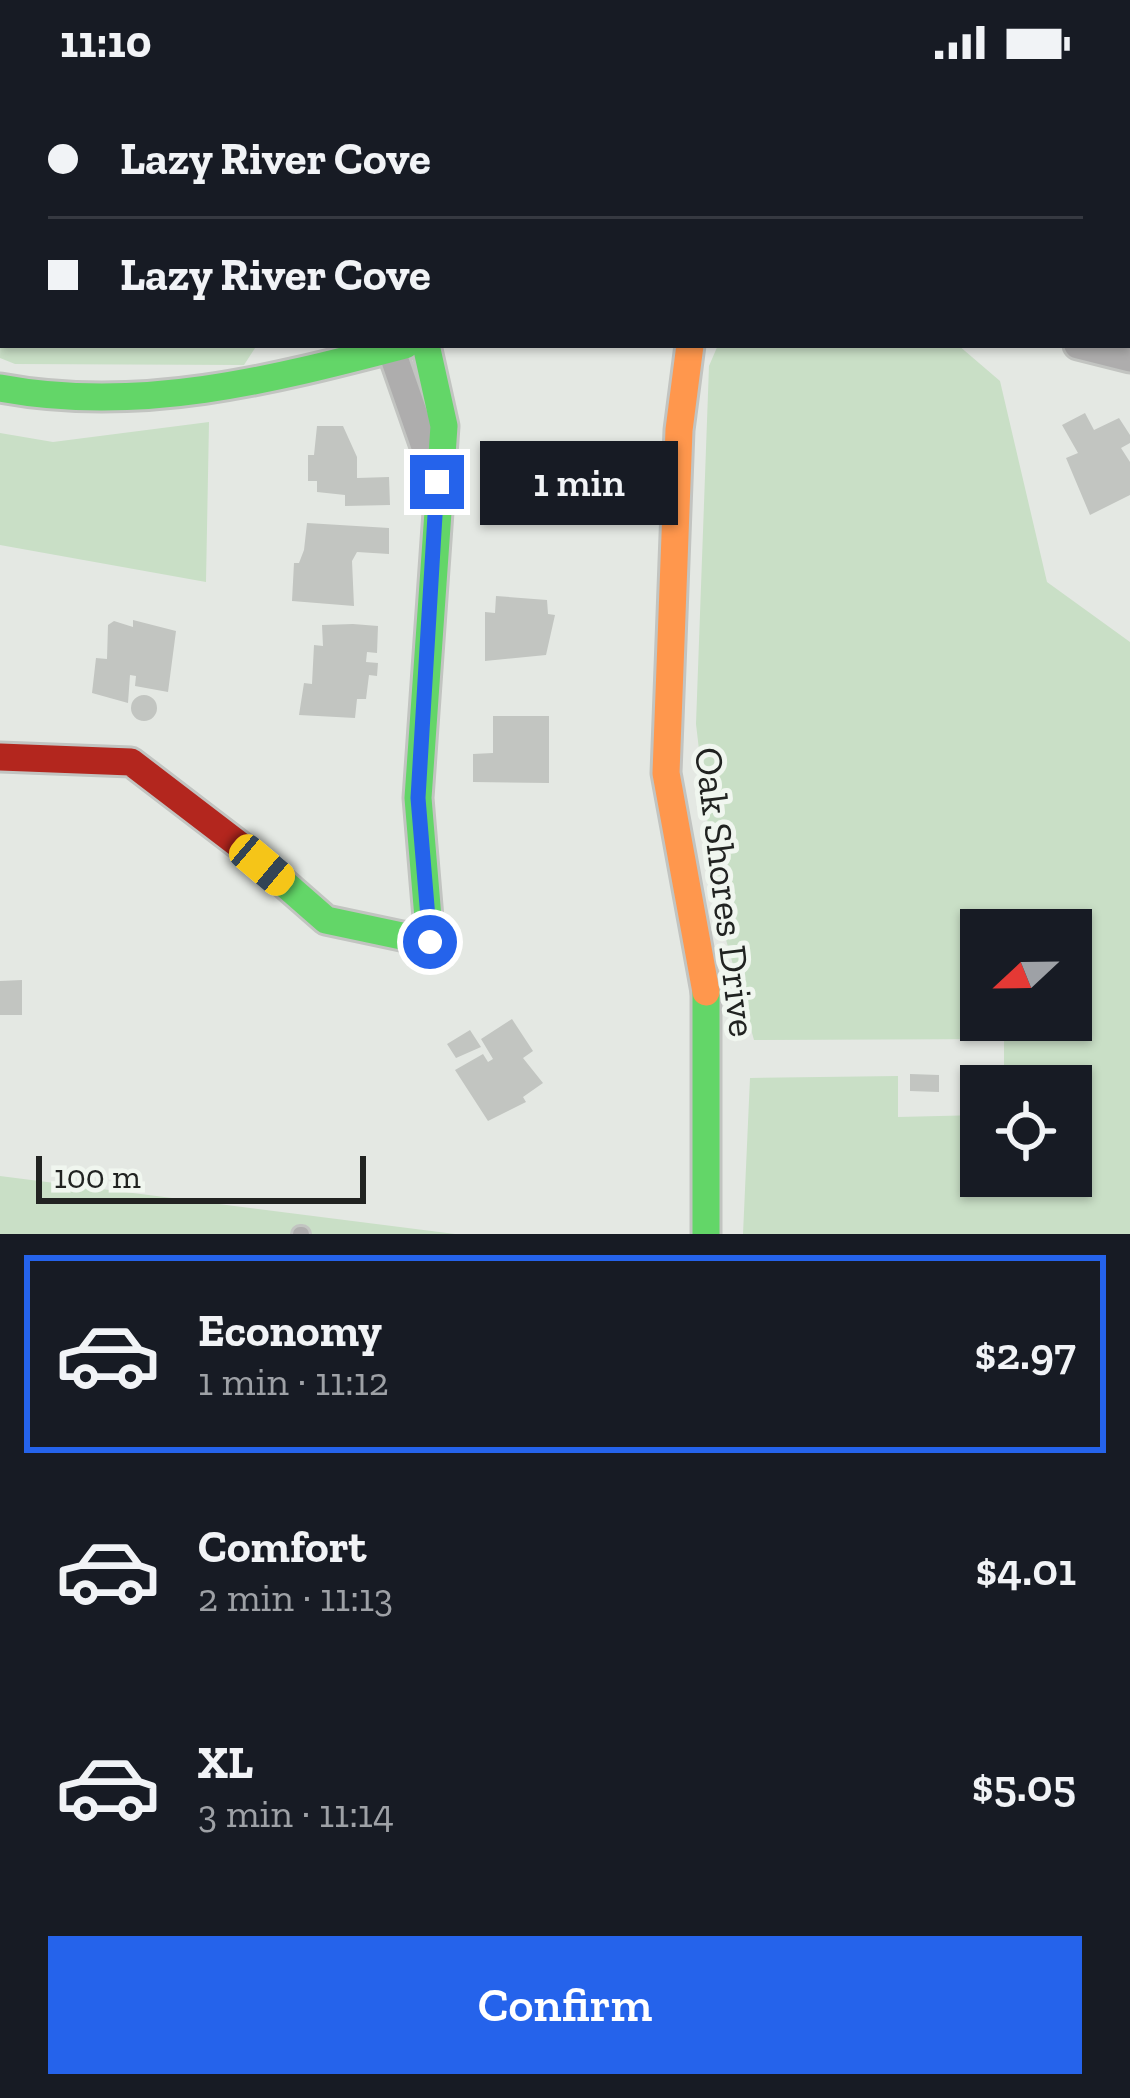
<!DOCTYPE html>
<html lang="en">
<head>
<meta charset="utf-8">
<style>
	body { margin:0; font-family:"Zilla Slab",serif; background:#242831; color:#f1f3f6; height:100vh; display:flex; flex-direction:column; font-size:45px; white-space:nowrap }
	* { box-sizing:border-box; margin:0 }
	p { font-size:39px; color:#9ea1a6 }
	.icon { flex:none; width:66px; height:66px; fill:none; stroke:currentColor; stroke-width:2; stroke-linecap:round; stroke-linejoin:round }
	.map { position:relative; height:1150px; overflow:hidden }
	.panel { display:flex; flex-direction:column; background:#171b24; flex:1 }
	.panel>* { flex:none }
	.guide { position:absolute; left:0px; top:0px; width:1131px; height:264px; box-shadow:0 3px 9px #0004; display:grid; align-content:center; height:264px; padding:0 48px; background:#171b24 }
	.needle { width:78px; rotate:248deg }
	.controls { position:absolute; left:960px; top:825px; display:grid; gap:24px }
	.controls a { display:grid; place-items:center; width:132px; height:132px; border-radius:0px; background:#171b24; box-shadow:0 3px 9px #0004; font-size:60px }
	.scale { position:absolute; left:36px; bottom:30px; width:330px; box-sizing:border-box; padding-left:12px; border:6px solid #212321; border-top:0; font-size:33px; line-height:42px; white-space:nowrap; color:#212321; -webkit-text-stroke:9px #f0f6ef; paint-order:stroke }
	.end { position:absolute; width:54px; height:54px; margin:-27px; border:15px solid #2563eb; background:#fff; box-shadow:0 0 0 6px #fff }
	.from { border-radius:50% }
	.bubble { position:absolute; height:84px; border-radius:0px; background:#171b24; box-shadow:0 3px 9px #0004; font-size:39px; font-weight:600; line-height:84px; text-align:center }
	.car { position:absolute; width:36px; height:72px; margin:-36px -18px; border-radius:15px; box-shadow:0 0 9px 3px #0007; background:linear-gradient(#f5c518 24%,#345 0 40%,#f5c518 0 76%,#345 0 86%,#f5c518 0) }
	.guide b { display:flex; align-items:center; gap:42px; height:114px; font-size:45px }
	.guide b+b { border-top:3px solid #363941 }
	.guide i { width:30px; height:30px; background:#f1f3f6 }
	ul { padding:21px 0 0; list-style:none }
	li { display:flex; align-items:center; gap:36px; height:198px; margin:0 24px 18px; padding:0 24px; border:6px solid transparent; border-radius:0px }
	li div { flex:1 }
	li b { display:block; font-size:45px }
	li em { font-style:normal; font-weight:600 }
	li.active { border-color:#2563eb }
	li>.icon { width:108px; height:108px; stroke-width:1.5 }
	.cta { display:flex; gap:24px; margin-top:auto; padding:24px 48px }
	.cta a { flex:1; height:138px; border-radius:0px; background:#2563eb; color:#fff; font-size:48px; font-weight:600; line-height:138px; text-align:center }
	.status { display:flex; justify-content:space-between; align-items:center; height:84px; padding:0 60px; background:#171b24; direction:ltr }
	.status svg { height:33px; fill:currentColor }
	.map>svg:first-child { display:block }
	.green { fill:#c9dfc6; fill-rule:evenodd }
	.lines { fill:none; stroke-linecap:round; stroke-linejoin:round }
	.river { stroke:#93b48f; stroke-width:39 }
	.building { fill:#c2c5c1 }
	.lane-casing { stroke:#c2c4c1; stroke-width:20 }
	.street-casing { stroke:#c2c4c1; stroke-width:33 }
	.fast-casing { stroke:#c2c4c1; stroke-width:33 }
	.slow-casing { stroke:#c2c4c1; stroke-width:33 }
	.jam-casing { stroke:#c2c4c1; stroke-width:33 }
	.lane { stroke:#aeadad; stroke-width:14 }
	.street { stroke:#aeadad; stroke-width:27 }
	.fast { stroke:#63d668; stroke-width:27 }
	.slow { stroke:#ff974d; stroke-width:27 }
	.jam { stroke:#b3261e; stroke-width:27 }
	.route { stroke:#2563eb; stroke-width:15 }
	.labels { text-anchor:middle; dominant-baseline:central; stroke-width:10; stroke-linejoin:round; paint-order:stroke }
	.street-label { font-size:39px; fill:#212321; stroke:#f0f6ef }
</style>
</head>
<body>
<div class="status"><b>11:10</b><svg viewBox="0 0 49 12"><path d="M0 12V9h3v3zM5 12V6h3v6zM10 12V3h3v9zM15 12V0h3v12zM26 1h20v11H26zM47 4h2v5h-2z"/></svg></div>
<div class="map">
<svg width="1130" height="1150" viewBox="0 0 1130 1150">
	<rect width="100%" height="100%" fill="#e4e8e3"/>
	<!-- green -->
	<path class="green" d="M22,0H424L20,3Z
		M3,28V261H257L244,281L15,280L0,274Z
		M718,261H958L1000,297L1047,498L1130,558V1150H743L750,994L898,992V1033L981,1031V1092H1071V1002H1004V955L754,956L718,827L696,640L709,282ZM1071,846V936H981V846Z
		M209,338L206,498L0,461V349L53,358Z
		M0,1092L455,1150H0Z"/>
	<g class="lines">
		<!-- river -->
		<path class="river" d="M299,3L301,0
			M0,200L3,199"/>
	</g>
	<!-- building -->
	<path class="building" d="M1085,329L1094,346L1119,334L1130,351V359L1121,364L1130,378V411L1090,431L1066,374L1078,369L1062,341Z
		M317,342H343L357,373V394L389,393L390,421L345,422V411L317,408V397H308V371H314Z
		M307,439L389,444V470L357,468L352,477L354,522L292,517L294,479H299L304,466Z
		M496,512L547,516L548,530L555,531L546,571L485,577V528L495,529Z
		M133,536L176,547L168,608L135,602L136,592L130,591L128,619L92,609L96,574L107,575L108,541L114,537L133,543Z
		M353,540L378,542L377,569L367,568L366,578L378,579L377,592L369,591L366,615H357L355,634L299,631L304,599L312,600L314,561L323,562L322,541Z
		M131 624a13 13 0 1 1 26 0a13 13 0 1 1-26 0Z
		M493,632H549V699L473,698V670L493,669Z
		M22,896V931H0V897Z
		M512,935L533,967L523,974L543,999L523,1013L526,1018L488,1037L455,986L483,970L488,978L493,975L481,955Z
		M470,946L481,963L456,974L447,960Z
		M910,990L939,991V1008L910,1007Z"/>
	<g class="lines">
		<!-- lane casing -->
		<g class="lane-casing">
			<path id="lane" d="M671,3L680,0
				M300,1150H302"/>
		</g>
		<!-- street casing -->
		<g class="street-casing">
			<path id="street" d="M837,3L839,0
				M1078,261L1130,274
				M391,265L437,397"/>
		</g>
		<!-- fast casing -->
		<g class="fast-casing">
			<path id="fast" d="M0,304C139,330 271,296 405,261
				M246,766L326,836L430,858L418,714L444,342L426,261
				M706,908V1150"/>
		</g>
		<!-- slow casing -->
		<g class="slow-casing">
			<path id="slow" d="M690,261L679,346L666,689L706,908"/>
		</g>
		<!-- jam casing -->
		<g class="jam-casing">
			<path id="jam" d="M0,673L131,678L246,766"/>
		</g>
		<!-- lane -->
		<use href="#lane" class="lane"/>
		<!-- street -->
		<use href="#street" class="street"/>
		<!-- fast -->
		<use href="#fast" class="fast"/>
		<!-- slow -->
		<use href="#slow" class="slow"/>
		<!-- jam -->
		<use href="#jam" class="jam"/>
	</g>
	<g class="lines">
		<!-- route -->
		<path class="route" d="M430,858L418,714L437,398"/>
	</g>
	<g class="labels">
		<!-- street labels -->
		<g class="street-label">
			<text transform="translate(726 808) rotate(83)">Oak Shores Drive</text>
		</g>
	</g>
</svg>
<div class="controls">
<a><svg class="needle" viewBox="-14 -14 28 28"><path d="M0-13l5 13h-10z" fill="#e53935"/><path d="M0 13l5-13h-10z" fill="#9ea1a6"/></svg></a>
<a><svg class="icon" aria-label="locate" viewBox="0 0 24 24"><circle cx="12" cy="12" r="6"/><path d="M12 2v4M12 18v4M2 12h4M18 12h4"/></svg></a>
</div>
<div class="scale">100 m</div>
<i class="end from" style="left:430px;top:858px"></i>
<i class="end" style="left:437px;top:398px"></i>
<div class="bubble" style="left:480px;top:357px;width:198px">1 min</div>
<i class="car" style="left:262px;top:781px;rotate:130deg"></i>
<div class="guide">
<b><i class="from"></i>Lazy River Cove</b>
<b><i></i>Lazy River Cove</b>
</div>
</div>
<section class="panel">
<ul>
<li class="active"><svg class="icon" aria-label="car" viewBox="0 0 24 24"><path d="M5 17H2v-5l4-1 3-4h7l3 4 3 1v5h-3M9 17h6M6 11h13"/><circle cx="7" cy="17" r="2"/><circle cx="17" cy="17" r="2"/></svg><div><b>Economy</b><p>1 min · 11:12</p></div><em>$2.97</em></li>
<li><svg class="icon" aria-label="car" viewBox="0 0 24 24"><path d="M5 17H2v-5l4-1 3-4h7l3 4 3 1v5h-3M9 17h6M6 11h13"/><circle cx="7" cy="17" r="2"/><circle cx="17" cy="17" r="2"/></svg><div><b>Comfort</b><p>2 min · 11:13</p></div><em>$4.01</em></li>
<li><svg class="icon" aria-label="car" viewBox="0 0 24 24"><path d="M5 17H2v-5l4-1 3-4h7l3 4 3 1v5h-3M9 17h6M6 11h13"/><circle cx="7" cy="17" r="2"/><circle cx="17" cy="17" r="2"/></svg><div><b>XL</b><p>3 min · 11:14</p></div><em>$5.05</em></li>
</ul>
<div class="cta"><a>Confirm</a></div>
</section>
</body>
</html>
